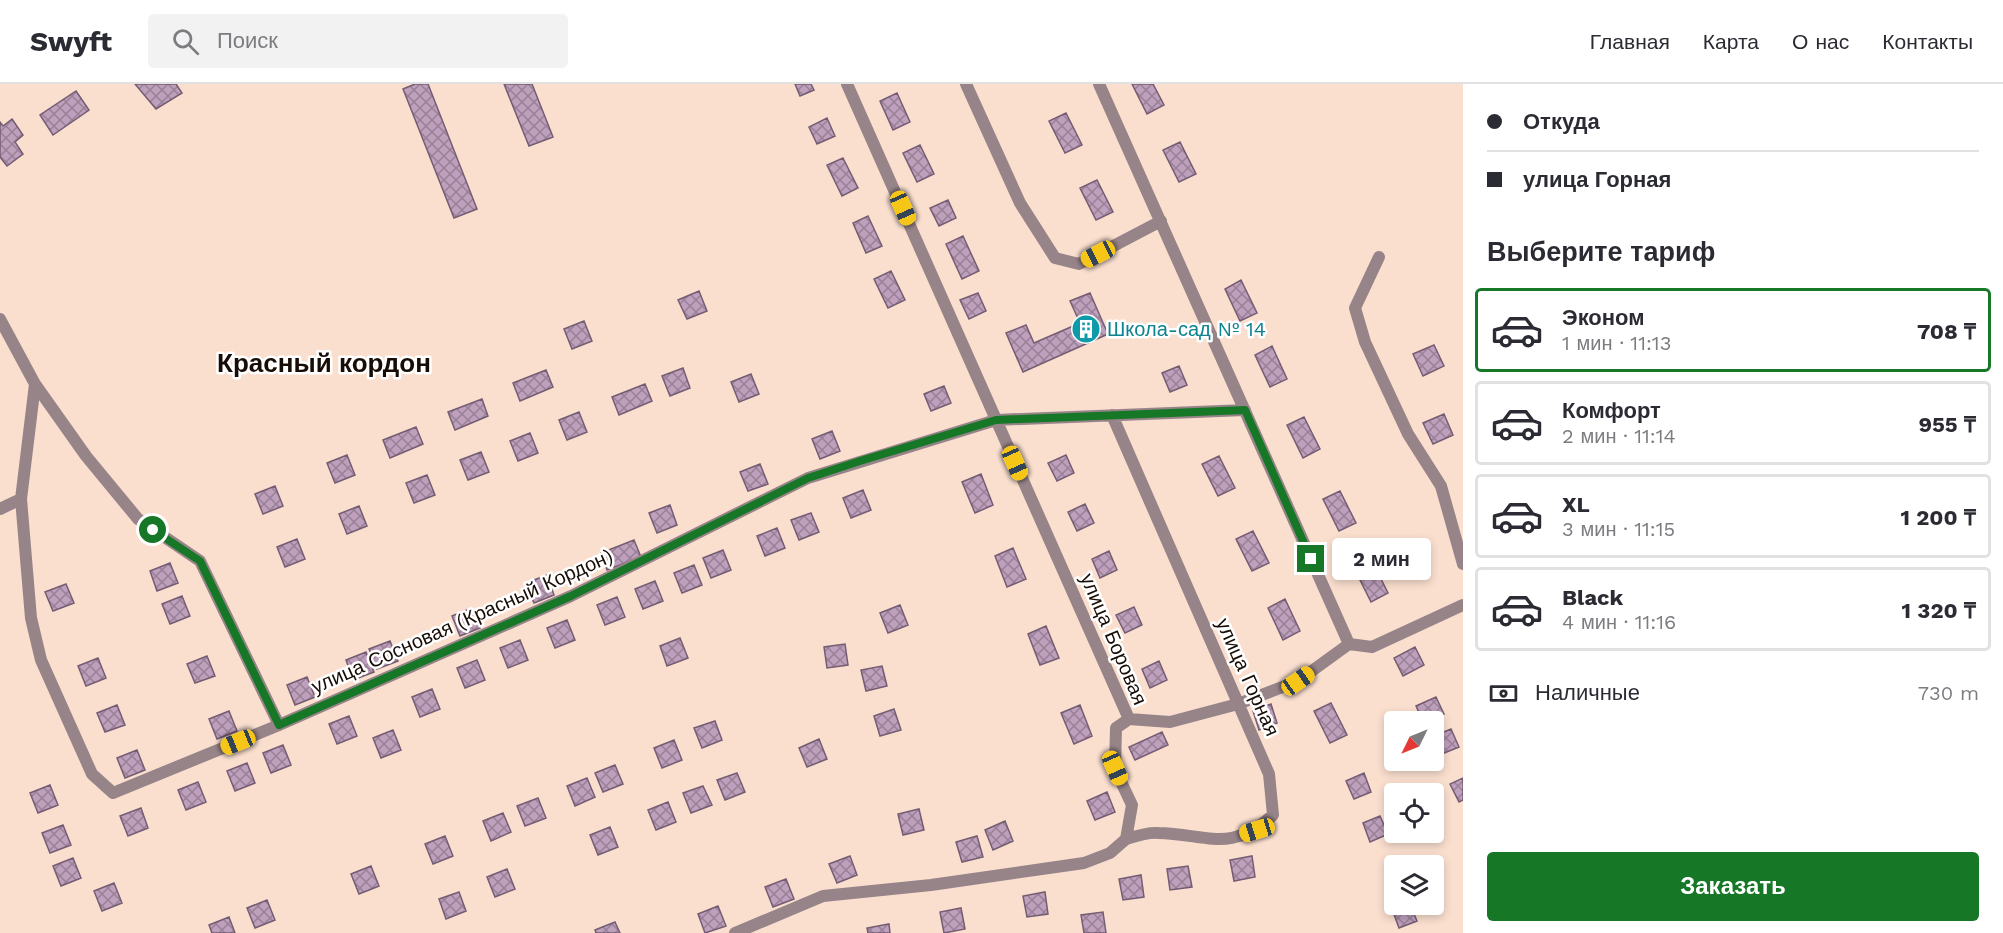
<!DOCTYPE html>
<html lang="ru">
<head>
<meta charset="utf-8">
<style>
	body { margin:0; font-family:"Work Sans",sans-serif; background:#f2f2f3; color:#2b2b33; height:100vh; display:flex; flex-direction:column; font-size:22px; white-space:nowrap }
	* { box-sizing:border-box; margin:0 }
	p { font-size:20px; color:#7c7c81 }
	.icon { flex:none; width:33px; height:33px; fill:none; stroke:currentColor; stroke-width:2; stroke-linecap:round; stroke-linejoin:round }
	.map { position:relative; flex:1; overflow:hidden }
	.side { display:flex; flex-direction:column; background:#fff; width:540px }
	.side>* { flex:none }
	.hud { display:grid; align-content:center; height:132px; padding:0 24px; background:#fff }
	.needle { width:39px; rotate:227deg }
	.tools { position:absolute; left:1384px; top:627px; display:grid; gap:12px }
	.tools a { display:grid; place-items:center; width:60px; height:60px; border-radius:6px; background:#fff; box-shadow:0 3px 9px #0003; font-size:30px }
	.end { position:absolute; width:27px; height:27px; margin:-14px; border:8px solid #167727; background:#fff; box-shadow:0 0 0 3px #fff }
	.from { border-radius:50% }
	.bubble { position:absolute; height:42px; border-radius:6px; background:#fff; box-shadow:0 3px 9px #0003; font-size:20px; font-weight:700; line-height:42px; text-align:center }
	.car { position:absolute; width:18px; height:36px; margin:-18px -9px; border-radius:8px; box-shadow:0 0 4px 2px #0007; background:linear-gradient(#f5c518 24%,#345 0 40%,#f5c518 0 76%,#345 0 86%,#f5c518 0) }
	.hud b { display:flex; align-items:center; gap:21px; height:57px; font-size:22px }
	.hud b+b { border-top:2px solid #e1e1e2 }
	.hud i { width:15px; height:15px; background:#2b2b33 }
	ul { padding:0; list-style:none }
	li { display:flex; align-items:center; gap:18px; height:84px; margin:0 12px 9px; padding:0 12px; border:3px solid #e1e1e2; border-radius:6px }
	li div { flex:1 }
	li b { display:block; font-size:22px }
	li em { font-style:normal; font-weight:700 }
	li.current { border-color:#167727 }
	li>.icon { width:54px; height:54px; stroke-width:1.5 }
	h2 { padding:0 24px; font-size:27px; line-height:72px }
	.pay { display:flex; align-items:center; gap:15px; height:66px; padding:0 24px; font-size:22px }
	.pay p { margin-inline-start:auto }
	.primary-button { display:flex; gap:12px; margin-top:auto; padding:12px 24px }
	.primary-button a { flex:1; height:69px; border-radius:6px; background:#167727; color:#fff; font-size:24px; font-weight:700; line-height:69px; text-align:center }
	header { display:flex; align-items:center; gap:36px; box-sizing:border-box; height:84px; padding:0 30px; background:#fff; border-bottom:2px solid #e1e1e2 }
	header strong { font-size:28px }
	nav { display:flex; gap:33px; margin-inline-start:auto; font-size:21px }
	.search { width:420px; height:54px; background:#f2f2f3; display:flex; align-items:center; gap:15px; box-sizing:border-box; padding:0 21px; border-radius:6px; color:#7c7c81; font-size:22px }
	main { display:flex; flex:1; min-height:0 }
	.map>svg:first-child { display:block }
	.building { fill:url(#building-cross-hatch); stroke:#745c73; stroke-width:1.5 }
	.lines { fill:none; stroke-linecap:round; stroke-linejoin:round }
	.street { stroke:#978489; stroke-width:12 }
	.route { stroke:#167727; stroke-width:8 }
	.labels { text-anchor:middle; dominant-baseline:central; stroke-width:5; stroke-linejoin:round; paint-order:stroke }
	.culture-label { font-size:20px; fill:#0d838f; stroke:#fff; text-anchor:start }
	.street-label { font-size:20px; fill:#170c06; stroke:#fff }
	.district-label { font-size:26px; font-weight:bold; fill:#170c06; stroke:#fff }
</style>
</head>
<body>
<header>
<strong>Swyft</strong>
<div class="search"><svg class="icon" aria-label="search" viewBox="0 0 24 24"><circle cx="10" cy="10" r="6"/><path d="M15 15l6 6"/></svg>Поиск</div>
<nav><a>Главная</a><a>Карта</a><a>О нас</a><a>Контакты</a></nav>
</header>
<main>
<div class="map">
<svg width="1463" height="849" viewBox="0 0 1463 849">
	<defs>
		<pattern id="building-cross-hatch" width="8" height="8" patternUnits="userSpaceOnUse" patternTransform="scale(1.5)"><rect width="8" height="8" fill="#be9fbc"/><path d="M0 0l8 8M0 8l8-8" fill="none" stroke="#998097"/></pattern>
	</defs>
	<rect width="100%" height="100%" fill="#fadfcf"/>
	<!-- building -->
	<path class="building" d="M135,0H176L182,9L156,25Z
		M415,0H428L477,125L454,134L403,5Z
		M504,0H532L553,53L529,62Z
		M795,0H811L814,6L800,12Z
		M1132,0H1153L1164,21L1147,30Z
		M76,7L89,26L53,51L40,31Z
		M897,9L910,38L893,46L880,17Z
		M1066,29L1082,61L1065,69L1049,37Z
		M827,34L835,52L817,60L809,43Z
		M12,35L23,51L15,58L23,70L7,82L0,73V38L3,42Z
		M1180,58L1196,90L1179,98L1163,66Z
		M920,61L934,90L917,98L903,69Z
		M843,74L858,104L842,112L827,81Z
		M1097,96L1113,128L1096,136L1080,104Z
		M948,116L956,134L939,142L930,124Z
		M868,132L882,162L866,169L853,139Z
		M963,152L979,187L962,195L946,160Z
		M891,187L905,216L888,224L874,195Z
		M1241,196L1257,229L1240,237L1225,205Z
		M699,207L707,227L687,235L678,216Z
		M978,209L986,227L969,235L960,216Z
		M1090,209L1108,250L1023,288L1006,249L1026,241L1034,259L1080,239L1070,217Z
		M584,237L592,257L572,265L564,245Z
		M1434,261L1444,282L1423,292L1413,270Z
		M1272,262L1287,295L1270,303L1255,271Z
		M1179,282L1187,301L1170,308L1162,289Z
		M683,284L690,304L670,312L662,292Z
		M546,286L553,303L520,317L513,299Z
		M751,290L759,310L739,318L731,298Z
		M645,300L652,317L619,331L612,313Z
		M944,302L951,319L931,327L924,310Z
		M482,315L488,332L455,346L448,328Z
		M579,328L587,348L567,356L559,336Z
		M1444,330L1453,351L1433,360L1423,339Z
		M1304,333L1320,365L1303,374L1287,341Z
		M416,343L423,360L390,374L383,356Z
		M832,347L840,367L820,375L812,355Z
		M530,349L538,369L518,377L510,357Z
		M481,368L489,388L468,396L460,376Z
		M347,371L355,391L335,399L327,379Z
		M1066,371L1074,389L1057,397L1048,379Z
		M1219,372L1235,404L1218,412L1202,380Z
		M760,380L768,400L748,407L740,388Z
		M981,390L993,421L975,429L962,398Z
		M427,391L435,411L414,419L406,399Z
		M275,402L283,422L263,430L255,410Z
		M863,406L871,426L851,434L843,414Z
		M1340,407L1356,439L1339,447L1323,415Z
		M1085,420L1094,439L1077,447L1068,428Z
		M670,421L677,441L657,449L649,429Z
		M359,422L367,442L347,450L339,430Z
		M811,429L819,448L799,456L791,436Z
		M777,444L785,464L765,472L757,452Z
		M1253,447L1269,479L1252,487L1236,455Z
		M297,455L305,475L285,483L277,463Z
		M634,456L641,473L607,486L601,469Z
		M1013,464L1026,495L1007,503L995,472Z
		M723,466L731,486L711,494L703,474Z
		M1109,467L1117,486L1100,494L1092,475Z
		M1372,477L1388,509L1371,518L1355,486Z
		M170,479L178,499L157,507L150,487Z
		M694,481L702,501L682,509L674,489Z
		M547,491L554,511L534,519L526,499Z
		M655,497L663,517L643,525L635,505Z
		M66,500L74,519L53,527L45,508Z
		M182,512L190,532L170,540L162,520Z
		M617,513L625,533L605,541L597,521Z
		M1285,515L1300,547L1283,556L1268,524Z
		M900,521L908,541L888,549L880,529Z
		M1134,523L1142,541L1125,549L1116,531Z
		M472,524L480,544L460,552L452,532Z
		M567,536L575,556L555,564L547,544Z
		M1046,542L1059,574L1040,581L1028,550Z
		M680,554L688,574L667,582L660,562Z
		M520,556L528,576L508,584L500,564Z
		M390,557L398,577L377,585L369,565Z
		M845,560L848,581L827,584L824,563Z
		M1415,563L1424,581L1403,592L1394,574Z
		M366,568L374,588L353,596L346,576Z
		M207,572L215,592L195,599L187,580Z
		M98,574L106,594L86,602L78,582Z
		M477,576L485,596L465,604L457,584Z
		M1159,577L1167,596L1150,604L1142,585Z
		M882,582L887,602L866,607L861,586Z
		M307,593L315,613L295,621L287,601Z
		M432,605L440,625L420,633L412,613Z
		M1436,613L1444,630L1423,638L1416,622Z
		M1331,619L1347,651L1330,659L1314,627Z
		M1271,620L1277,639L1259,646L1253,627Z
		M117,621L125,641L105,648L97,629Z
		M1080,621L1092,652L1074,660L1061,629Z
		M894,625L901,646L880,652L874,632Z
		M229,627L237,647L217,655L209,635Z
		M349,632L357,652L337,660L329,640Z
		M715,637L722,656L702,664L694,644Z
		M1451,645L1459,663L1437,672L1434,652Z
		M393,646L401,666L381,674L373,654Z
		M1162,648L1168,661L1135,676L1129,663Z
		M819,655L827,675L807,683L799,664Z
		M674,656L682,676L662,684L654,664Z
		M283,661L291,681L271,689L263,669Z
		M137,666L145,686L125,694L117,674Z
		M247,679L255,699L235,707L227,687Z
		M615,681L623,700L603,708L595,689Z
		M737,689L745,708L725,716L717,696Z
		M1364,689L1371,708L1354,715L1346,697Z
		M587,694L595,713L575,722L567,702Z
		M1463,694V716L1459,718L1450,700Z
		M198,698L206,718L186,726L178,706Z
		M50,701L58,721L38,729L30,709Z
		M703,702L712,721L691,729L683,709Z
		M1107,708L1115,728L1095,736L1087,717Z
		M538,714L546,734L525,742L517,722Z
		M668,718L676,738L656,746L648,726Z
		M141,724L148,744L128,752L120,732Z
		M919,725L924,746L903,751L898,730Z
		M503,729L511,748L491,757L483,737Z
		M1380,732L1388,750L1370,758L1363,739Z
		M1005,737L1013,757L993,766L985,746Z
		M63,741L71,761L50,769L42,749Z
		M610,743L618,763L598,771L590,751Z
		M445,752L453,772L433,780L425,760Z
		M977,752L983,773L962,778L956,758Z
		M850,772L857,791L837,799L829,780Z
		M1252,772L1255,793L1234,797L1230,776Z
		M73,774L81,794L61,802L53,782Z
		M371,782L379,802L359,810L351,790Z
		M1188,782L1192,803L1170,806L1167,785Z
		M507,785L515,805L495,813L487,793Z
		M1141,791L1144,813L1123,816L1119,795Z
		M786,795L794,815L773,823L765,803Z
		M114,799L122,819L102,827L94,807Z
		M459,808L466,827L446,835L439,815Z
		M1045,808L1048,830L1027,833L1023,812Z
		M267,816L275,836L255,844L247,824Z
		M1403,820H1410L1417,837L1399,844L1392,825Z
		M718,822L726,842L705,849L698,830Z
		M961,824L965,845L944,849L940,828Z
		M1103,828L1106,849H1084L1081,831Z
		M229,833L235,849H212L209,841Z
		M615,838L620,849H596L595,846Z
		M889,840L890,849H868L867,844Z"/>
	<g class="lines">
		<!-- street -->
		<path class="street" d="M966,0L1020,119L1055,174L1079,180L1161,137
			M1099,0L1349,560
			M1379,173L1355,224L1365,258L1408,350L1441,402L1463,480
			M0,235L35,300L86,372L138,435L200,477L279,641
			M35,300L21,415L31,534L41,576L92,690L113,709L279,641L571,512L808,394L996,336L1245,326
			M1112,331L1269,690L1273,731C1231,770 1207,750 1158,749C1148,748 1136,752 1126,755
			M0,425L21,415
			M1349,560L1372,563L1463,521
			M1129,635L1170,638L1238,620L1298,597L1349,560
			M735,849L823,812L931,801L1084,779L1110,769L1126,755L1132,721L1115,685L1116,644L1129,635L847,0"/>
	</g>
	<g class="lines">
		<!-- route -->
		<path class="route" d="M153,446L200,477L279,641L571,512L808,394L860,377L996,336L1245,326L1311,475"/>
	</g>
	<!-- icons -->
	<defs>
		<g id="building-disc" transform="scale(1.5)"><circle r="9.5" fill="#0f9aa8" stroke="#fff"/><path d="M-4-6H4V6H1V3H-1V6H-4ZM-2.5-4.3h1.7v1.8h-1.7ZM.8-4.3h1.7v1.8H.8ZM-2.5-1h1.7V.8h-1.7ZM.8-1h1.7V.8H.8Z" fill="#fff"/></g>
	</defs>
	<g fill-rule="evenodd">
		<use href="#building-disc" x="1086" y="245"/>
	</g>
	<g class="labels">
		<!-- culture labels -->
		<g class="culture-label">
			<text x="1107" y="245">Школа-сад № 14</text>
		</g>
		<!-- street labels -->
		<g class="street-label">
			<text transform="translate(462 537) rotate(-24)">улица Сосновая (Красный Кордон)</text>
			<text transform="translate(1114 555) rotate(67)">улица Боровая</text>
			<text transform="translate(1248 593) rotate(66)">улица Горная</text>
		</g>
		<!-- district labels -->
		<g class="district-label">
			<text x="324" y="279">Красный кордон</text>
		</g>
	</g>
</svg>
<div class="tools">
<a><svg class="needle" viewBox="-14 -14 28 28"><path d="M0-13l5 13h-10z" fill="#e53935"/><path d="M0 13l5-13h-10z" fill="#7c7c81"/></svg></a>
<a><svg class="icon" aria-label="locate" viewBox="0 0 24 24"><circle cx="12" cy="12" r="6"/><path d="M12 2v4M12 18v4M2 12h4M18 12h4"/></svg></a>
<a><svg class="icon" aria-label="layers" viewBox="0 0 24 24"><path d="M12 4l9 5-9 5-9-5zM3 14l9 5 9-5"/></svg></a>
</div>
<i class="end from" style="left:153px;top:446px"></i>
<i class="end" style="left:1311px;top:475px"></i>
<div class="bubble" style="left:1332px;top:454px;width:99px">2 мин</div>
<i class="car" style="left:903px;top:124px;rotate:156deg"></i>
<i class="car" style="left:1098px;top:170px;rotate:243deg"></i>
<i class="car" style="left:1015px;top:379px;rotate:156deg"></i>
<i class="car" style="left:1298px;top:597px;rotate:55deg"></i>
<i class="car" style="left:238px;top:658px;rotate:248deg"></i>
<i class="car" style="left:1115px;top:684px;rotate:156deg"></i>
<i class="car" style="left:1257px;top:746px;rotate:253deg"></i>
</div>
<section class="side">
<div class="hud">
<b><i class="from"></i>Откуда</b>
<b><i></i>улица Горная</b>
</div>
<h2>Выберите тариф</h2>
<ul>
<li class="current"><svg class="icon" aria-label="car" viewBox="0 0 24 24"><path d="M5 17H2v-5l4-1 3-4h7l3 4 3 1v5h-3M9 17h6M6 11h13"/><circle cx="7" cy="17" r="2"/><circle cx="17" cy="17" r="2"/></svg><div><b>Эконом</b><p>1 мин · 11:13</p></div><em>708 ₸</em></li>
<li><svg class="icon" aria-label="car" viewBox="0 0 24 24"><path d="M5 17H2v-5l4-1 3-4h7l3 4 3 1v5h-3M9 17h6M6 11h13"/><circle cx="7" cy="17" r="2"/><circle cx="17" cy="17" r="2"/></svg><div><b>Комфорт</b><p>2 мин · 11:14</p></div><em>955 ₸</em></li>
<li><svg class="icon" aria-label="car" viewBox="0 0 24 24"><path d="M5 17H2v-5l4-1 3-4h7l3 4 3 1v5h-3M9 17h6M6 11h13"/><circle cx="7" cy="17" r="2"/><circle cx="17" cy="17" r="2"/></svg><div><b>XL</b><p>3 мин · 11:15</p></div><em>1 200 ₸</em></li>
<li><svg class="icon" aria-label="car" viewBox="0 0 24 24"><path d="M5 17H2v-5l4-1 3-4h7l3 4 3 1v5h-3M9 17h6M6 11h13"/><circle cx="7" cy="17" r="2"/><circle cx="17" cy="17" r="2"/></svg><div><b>Black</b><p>4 мин · 11:16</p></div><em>1 320 ₸</em></li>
</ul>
<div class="pay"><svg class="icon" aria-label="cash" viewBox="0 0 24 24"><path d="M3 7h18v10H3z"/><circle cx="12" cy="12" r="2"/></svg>Наличные<p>730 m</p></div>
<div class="primary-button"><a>Заказать</a></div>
</section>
</main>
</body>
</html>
